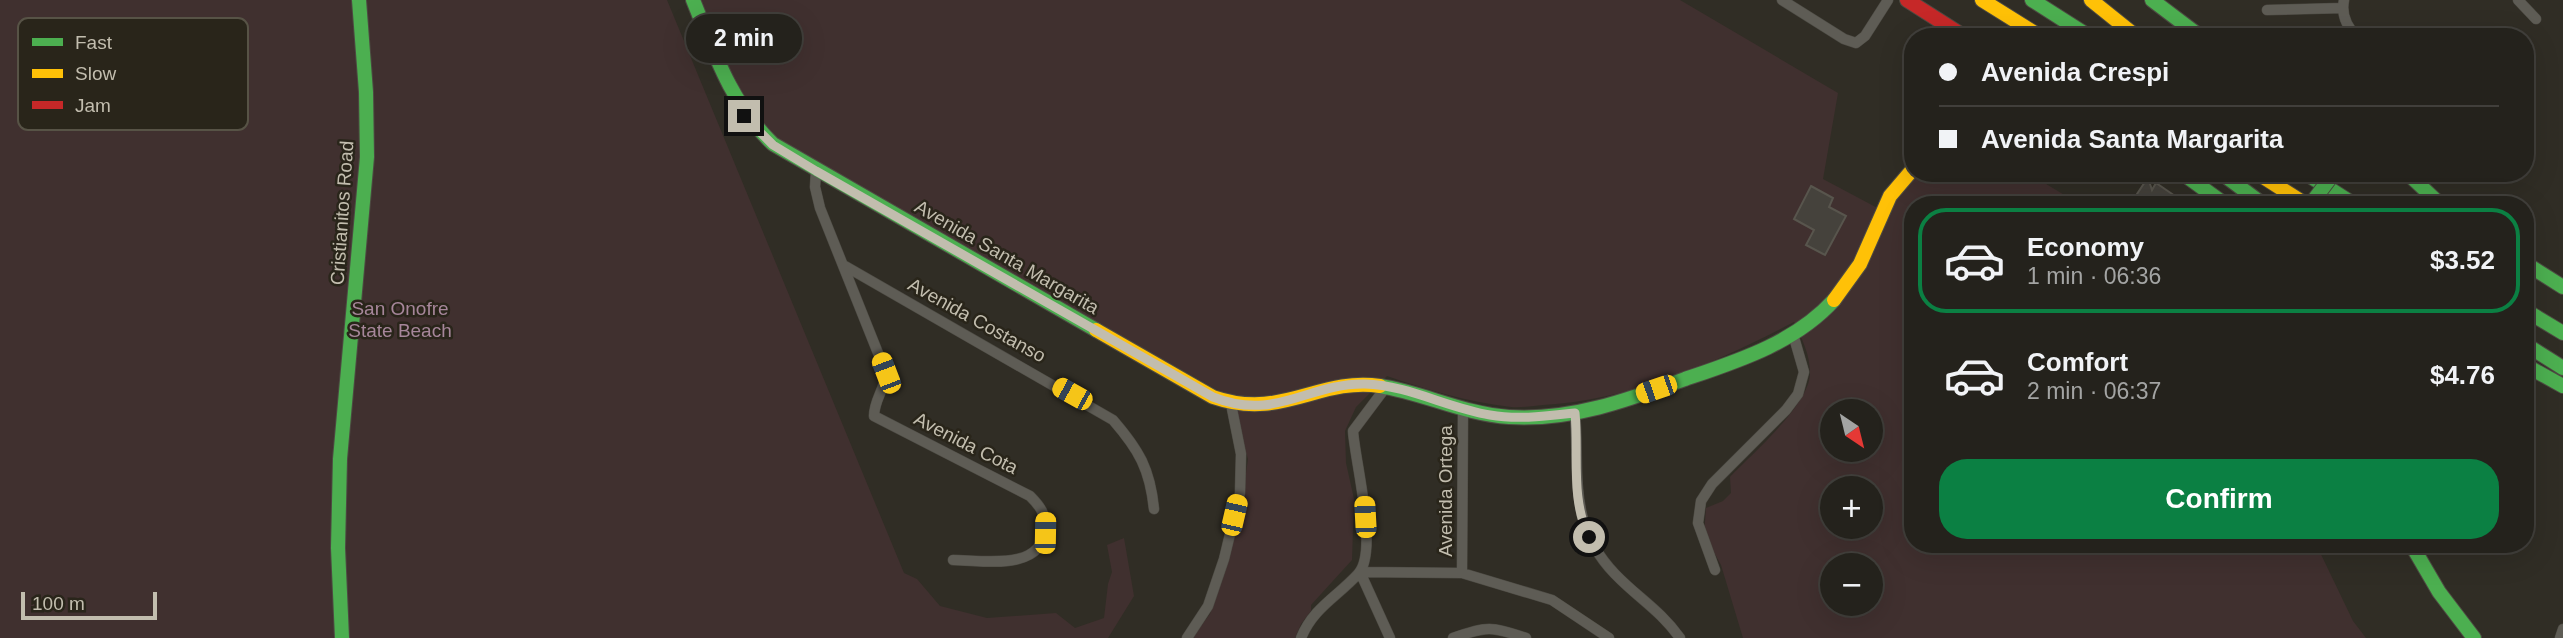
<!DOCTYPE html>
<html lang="en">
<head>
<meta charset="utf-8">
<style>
	body { margin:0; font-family:Arial,sans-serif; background:#2c2a25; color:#f1f3f6; height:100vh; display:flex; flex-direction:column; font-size:26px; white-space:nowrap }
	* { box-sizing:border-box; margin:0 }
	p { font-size:23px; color:#a3a4a3 }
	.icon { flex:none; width:38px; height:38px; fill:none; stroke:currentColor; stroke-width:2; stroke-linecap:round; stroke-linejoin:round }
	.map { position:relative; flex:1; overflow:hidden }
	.details { position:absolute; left:1904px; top:196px; width:630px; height:357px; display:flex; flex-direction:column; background:#24221c; border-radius:28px; box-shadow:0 7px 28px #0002,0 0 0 2px #413f3b }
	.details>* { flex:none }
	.top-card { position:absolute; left:1904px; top:28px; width:630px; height:154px; border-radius:28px; box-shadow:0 7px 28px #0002,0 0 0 2px #413f3b; display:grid; align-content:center; height:154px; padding:0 35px; background:#24221c }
	.needle { width:46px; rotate:145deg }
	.tools { position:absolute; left:1820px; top:399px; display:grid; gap:14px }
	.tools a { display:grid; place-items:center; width:63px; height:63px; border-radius:50%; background:#24221c; box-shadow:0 7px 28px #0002,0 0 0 2px #413f3b; font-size:35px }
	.scale { position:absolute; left:21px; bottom:18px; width:136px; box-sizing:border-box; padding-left:7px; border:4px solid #c2bdae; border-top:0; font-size:19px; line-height:24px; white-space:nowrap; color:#c2bdae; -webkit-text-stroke:5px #29251a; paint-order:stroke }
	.end { position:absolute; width:32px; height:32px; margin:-16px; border:9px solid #c2bdae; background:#111; box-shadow:0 0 0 4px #111 }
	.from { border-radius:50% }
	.bubble { position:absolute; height:49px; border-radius:24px; background:#24221c; box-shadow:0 7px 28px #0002,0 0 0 2px #413f3b; font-size:23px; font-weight:700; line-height:49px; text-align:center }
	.car { position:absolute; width:21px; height:42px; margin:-21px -10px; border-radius:9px; box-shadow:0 0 5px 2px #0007; background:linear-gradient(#f5c518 24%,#345 0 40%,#f5c518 0 76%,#345 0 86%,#f5c518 0) }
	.top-card b { display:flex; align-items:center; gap:24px; height:66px; font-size:26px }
	.top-card b+b { border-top:2px solid #413f3b }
	.top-card i { width:18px; height:18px; background:#f1f3f6 }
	ul { padding:12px 0 0; list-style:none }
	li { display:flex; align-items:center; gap:21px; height:105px; margin:0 14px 10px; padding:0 21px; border:4px solid transparent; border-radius:28px }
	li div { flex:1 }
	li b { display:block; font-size:26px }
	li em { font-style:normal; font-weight:700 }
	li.active { border-color:#0b8043 }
	li>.icon { width:63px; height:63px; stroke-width:1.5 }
	.button { display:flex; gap:14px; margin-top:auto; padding:14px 35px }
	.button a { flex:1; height:80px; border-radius:28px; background:#0b8043; color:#fff; font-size:28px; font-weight:700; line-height:80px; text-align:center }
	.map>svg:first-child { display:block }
	.green { fill:#40302f; fill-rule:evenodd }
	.building { fill:#45423c; stroke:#58554d; stroke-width:2 }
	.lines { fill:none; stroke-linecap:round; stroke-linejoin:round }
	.street-casing { stroke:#4c4a43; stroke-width:11 }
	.fast-casing { stroke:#4d4a42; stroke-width:16 }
	.slow-casing { stroke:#4d4a42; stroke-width:16 }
	.jam-casing { stroke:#4d4a42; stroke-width:16 }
	.street { stroke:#5e5c55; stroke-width:10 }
	.fast { stroke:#4caf50; stroke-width:14 }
	.slow { stroke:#ffc107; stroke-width:14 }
	.jam { stroke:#c62828; stroke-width:14 }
	.fast-bridge-casing { stroke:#4d4a42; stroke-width:16; stroke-linecap:butt }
	.fast-bridge { stroke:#4caf50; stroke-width:14 }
	.route { stroke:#c2bdae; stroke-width:9 }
	.labels { text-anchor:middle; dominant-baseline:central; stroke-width:5; stroke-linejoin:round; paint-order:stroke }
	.street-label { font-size:19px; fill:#c2bdae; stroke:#29251a }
	.park-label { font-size:19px; fill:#a6869a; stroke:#29251a }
	.key { fill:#29251a; stroke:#575346; stroke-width:2 }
	.key-label { font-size:19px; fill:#c2bdae }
</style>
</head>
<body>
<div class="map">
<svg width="2563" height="638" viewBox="0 0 2563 638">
	<rect width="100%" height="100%" fill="#302d25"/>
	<!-- green -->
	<path class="green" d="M0,0H667L904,573L917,579L940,606L987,618L1056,613L1075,628L1104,618L1108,584L1112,572L1107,545L1124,538L1134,596L1108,638H0Z
		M700,0H1680L1838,93L1823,179L1885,212L1912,177L1919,173H2028L2081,205H1913V544H2316L2353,621L2366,638H1743L1721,565L1704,534L1706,508L1723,501L1731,493L1730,477C1752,454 1809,405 1810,374C1810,354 1802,339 1794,322C1717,362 1631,400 1543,405C1533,406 1521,408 1511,407C1468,402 1428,390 1387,376L1356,407L1345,431L1346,463L1354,499L1352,560L1311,605V611L1301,624L1295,638H1192L1210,614L1239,521L1248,459L1230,397L923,225L767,133L741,100ZM1832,411H1871V450H1832ZM1832,488H1871V527H1832ZM1832,565H1871V604H1832Z"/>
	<!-- building -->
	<path class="building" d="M2149,181L2152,190L2156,183L2175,196L2169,205H2139L2133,200L2145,182Z
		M1811,186L1833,198L1829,207L1846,216L1825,255L1806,245L1814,230L1794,219Z"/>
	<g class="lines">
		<!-- street casing -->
		<g class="street-casing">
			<path id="street" d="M1782,0L1844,39L1856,43L1865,36L1888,0
				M2344,0C2341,14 2347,27 2357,37
				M2518,0L2536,19
				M2267,10L2343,8
				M816,171L815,187L820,208L886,373C885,389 874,400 874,416L1030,496C1040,506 1046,514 1045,529C1042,572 983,560 953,560
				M845,266L1113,420C1139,450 1150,469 1154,509
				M1575,413C1580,475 1567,524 1615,574C1638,598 1660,610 1680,638
				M1715,570L1698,523L1701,501L1712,484L1786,410L1798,394L1804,372L1793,334
				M1360,572L1462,573L1552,600L1609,638
				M1360,572L1390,638
				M1462,573L1463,408
				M1187,638L1208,606L1224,559L1240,493L1241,454L1231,404
				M1301,638C1313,608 1337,597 1358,574C1379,552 1355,462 1353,431L1386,387
				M1453,638C1486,626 1492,626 1526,638
				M2560,638L2563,629"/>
		</g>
		<!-- fast casing -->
		<g class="fast-casing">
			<path id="fast" d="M693,0C714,52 731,104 773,144L1096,330
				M2032,0L2090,37
				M2152,0L2201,37
				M2182,173L2226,205
				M2221,173L2264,205
				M2305,173L2355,205
				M2407,173L2441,205
				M2525,263L2563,287
				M2525,310L2563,333
				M2525,344L2563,368
				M2525,365L2563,386
				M1380,386C1424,393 1464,414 1509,417C1571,421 1628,400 1685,379C1738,361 1795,343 1834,300
				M2411,544L2439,592L2474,638
				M342,638L338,548L340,459L367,157L366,92L359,0"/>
		</g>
		<!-- slow casing -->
		<g class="slow-casing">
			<path id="slow" d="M1982,0L2041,37
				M2091,0L2137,37
				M2257,173L2307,205
				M1834,300L1860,264L1890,196L1913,169
				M1096,330L1213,397C1282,421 1318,377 1380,386"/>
		</g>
		<!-- jam casing -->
		<g class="jam-casing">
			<path id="jam" d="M1907,0L1965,37"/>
		</g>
		<!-- street -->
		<use href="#street" class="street"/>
		<!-- fast -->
		<use href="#fast" class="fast"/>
		<!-- slow -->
		<use href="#slow" class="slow"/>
		<!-- jam -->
		<use href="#jam" class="jam"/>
		<!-- fast-bridge casing -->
		<g class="fast-bridge-casing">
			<path id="fast-bridge" d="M2310,205L2334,173"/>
		</g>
		<!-- fast-bridge -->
		<use href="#fast-bridge" class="fast-bridge"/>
	</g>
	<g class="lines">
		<!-- route -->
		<path class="route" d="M744,116L773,145L816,171L1213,397C1276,422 1308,383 1365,384C1407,385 1448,408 1490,415C1518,420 1547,416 1575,413C1579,454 1570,498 1589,537"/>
	</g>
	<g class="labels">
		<!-- street labels -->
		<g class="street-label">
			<text transform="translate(342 213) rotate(-86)">Cristianitos Road</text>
			<text transform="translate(1007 257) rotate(30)">Avenida Santa Margarita</text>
			<text transform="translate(977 320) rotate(29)">Avenida Costanso</text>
			<text transform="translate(966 443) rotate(27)">Avenida Cota</text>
			<text transform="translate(1445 491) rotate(-90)">Avenida Ortega</text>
		</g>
		<!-- park labels -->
		<g class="park-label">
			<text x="400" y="308">San Onofre<tspan x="400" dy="22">State Beach</tspan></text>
		</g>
	</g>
	<!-- legend -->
	<rect x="18" y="18" width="230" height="112" rx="10" class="key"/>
	<rect x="32" y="38" width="31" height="8" fill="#4caf50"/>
	<rect x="32" y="69" width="31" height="9" fill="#ffc107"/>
	<rect x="32" y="101" width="31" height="8" fill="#c62828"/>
	<g class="key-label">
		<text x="75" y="49">Fast</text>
		<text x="75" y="80">Slow</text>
		<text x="75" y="112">Jam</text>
	</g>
</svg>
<div class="tools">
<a><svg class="needle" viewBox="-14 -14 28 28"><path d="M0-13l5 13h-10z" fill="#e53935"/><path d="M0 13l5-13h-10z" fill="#a3a4a3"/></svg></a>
<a>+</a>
<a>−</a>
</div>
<div class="scale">100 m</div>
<i class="end from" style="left:1589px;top:537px"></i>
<i class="end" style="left:744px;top:116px"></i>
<div class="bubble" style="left:686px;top:14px;width:116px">2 min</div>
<i class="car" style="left:886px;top:373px;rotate:339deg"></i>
<i class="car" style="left:1656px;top:389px;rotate:251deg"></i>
<i class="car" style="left:1072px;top:394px;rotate:299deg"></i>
<i class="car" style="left:1234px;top:515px;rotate:13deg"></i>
<i class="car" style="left:1365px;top:517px;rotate:357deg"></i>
<i class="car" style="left:1045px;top:533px;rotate:1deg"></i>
<div class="top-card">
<b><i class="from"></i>Avenida Crespi</b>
<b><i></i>Avenida Santa Margarita</b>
</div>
<section class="details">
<ul>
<li class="active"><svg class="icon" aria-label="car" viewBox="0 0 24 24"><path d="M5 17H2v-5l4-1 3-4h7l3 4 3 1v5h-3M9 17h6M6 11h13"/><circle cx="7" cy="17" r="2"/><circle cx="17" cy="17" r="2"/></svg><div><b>Economy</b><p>1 min · 06:36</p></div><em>$3.52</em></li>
<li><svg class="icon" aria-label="car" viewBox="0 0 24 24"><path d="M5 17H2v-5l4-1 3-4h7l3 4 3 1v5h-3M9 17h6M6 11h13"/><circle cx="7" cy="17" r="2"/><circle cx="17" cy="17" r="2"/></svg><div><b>Comfort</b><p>2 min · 06:37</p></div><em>$4.76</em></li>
</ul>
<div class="button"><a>Confirm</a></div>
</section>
</div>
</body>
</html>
